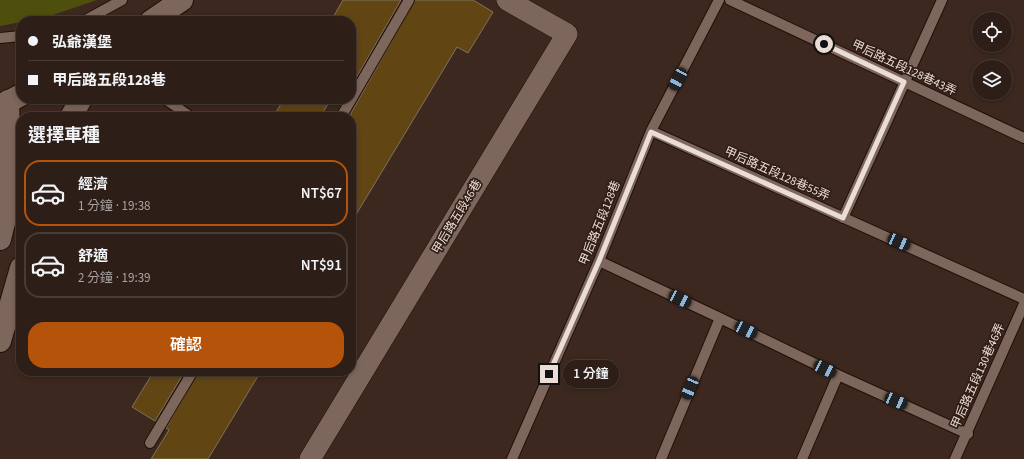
<!DOCTYPE html>
<html lang="zh-TW">
<head>
<meta charset="utf-8">
<style>
	body { margin:0; font-family:"Source Sans 3","Noto Sans TC",sans-serif; background:#352720; color:#f1f3f6; height:100vh; display:flex; flex-direction:column; font-size:15px; white-space:nowrap }
	* { box-sizing:border-box; margin:0 }
	p { font-size:13px; color:#a7a2a1 }
	.icon { flex:none; width:22px; height:22px; fill:none; stroke:currentColor; stroke-width:2; stroke-linecap:round; stroke-linejoin:round }
	.map { position:relative; flex:1; overflow:hidden }
	.details { position:absolute; left:16px; top:112px; width:340px; height:264px; display:flex; flex-direction:column; background:#2d1e17; border-radius:16px; box-shadow:0 2px 6px #0003,0 0 0 1px #483c36 }
	.details>* { flex:none }
	.guide { position:absolute; left:16px; top:16px; width:340px; height:88px; border-radius:16px; box-shadow:0 2px 6px #0003,0 0 0 1px #483c36; display:grid; align-content:center; height:88px; padding:0 12px; background:#2d1e17 }
	.controls { position:absolute; left:972px; top:12px; display:grid; gap:8px }
	.controls a { display:grid; place-items:center; width:40px; height:40px; border-radius:50%; background:#2d1e17; box-shadow:0 2px 6px #0003,0 0 0 1px #483c36; font-size:20px }
	.end { position:absolute; width:18px; height:18px; margin:-9px; border:5px solid #eaddd6; background:#111; box-shadow:0 0 0 2px #111 }
	.from { border-radius:50% }
	.bubble { position:absolute; height:28px; border-radius:14px; background:#2d1e17; box-shadow:0 2px 6px #0003,0 0 0 1px #483c36; font-size:13px; font-weight:600; line-height:28px; text-align:center }
	.car { position:absolute; width:12px; height:24px; margin:-12px -6px; border-radius:5px; box-shadow:0 0 3px 1px #0007; background:linear-gradient(#222 24%,#8ab4d8 0 40%,#222 0 76%,#8ab4d8 0 86%,#222 0) }
	.guide b { display:flex; align-items:center; gap:14px; height:38px; font-size:15px }
	.guide b+b { border-top:1px solid #483c36 }
	.guide i { width:10px; height:10px; background:#f1f3f6 }
	ul { padding:0; list-style:none }
	li { display:flex; align-items:center; gap:12px; height:66px; margin:0 8px 6px; padding:0 4px; border:2px solid #483c36; border-radius:16px }
	li div { flex:1 }
	li b { display:block; font-size:15px }
	li em { font-style:normal; font-weight:600 }
	li.selected { border-color:#b45309 }
	li>.icon { width:36px; height:36px; stroke-width:1.5 }
	h2 { padding:0 12px; font-size:18px; line-height:48px }
	.button { display:flex; gap:8px; margin-top:auto; padding:8px 12px }
	.button a { flex:1; height:46px; border-radius:16px; background:#b45309; color:#fff; font-size:16px; font-weight:600; line-height:46px; text-align:center }
	.map>svg:first-child { display:block }
	.green { fill:#4e4f0c }
	.building { fill:#614614; stroke:#7f725e }
	.lines { fill:none; stroke-linecap:round; stroke-linejoin:round }
	.service-casing { stroke:#221008; stroke-width:12 }
	.minor-casing { stroke:#221008; stroke-width:22 }
	.tertiary-casing { stroke:#221008; stroke-width:24 }
	.secondary-casing { stroke:#221008; stroke-width:24 }
	.service { stroke:#7d665b; stroke-width:10 }
	.minor { stroke:#7d665b; stroke-width:21 }
	.tertiary { stroke:#7d665b; stroke-width:22 }
	.secondary { stroke:#7d665b; stroke-width:22 }
	.route { stroke:#eaddd6; stroke-width:5 }
	.labels { text-anchor:middle; dominant-baseline:central; stroke-width:3.5; stroke-linejoin:round; paint-order:stroke }
	.street-label { font-size:12px; fill:#eaddd6; stroke:#311e15 }
</style>
</head>
<body>
<div class="map">
<svg width="1024" height="459" viewBox="0 0 1024 459">
	<rect width="100%" height="100%" fill="#3c281f"/>
	<!-- green -->
	<path class="green" d="M0,0H97L44,18L21,21V22L0,26Z"/>
	<!-- building -->
	<path class="building" d="M343,0H401L351,87V21H331Z
		M415,0H473L493,12L468,53L457,47L351,223V113Z
		M284,99H331L320,117H273Z
		M154,371H185L155,421L132,407Z
		M199,371H261L208,459H151L169,430L166,428Z"/>
	<g class="lines">
		<!-- service casing -->
		<g class="service-casing">
			<path id="service" d="M730,0L1024,138
				M84,21L122,0
				M0,38L21,36
				M165,99L191,117
				M341,117L409,0
				M651,131L1024,299
				M843,218L942,0
				M599,261L720,318L838,375L968,434
				M150,443L193,371
				M512,459L599,261L651,131L719,0
				M661,459L720,318
				M802,459L838,375
				M955,459L1024,304"/>
		</g>
		<!-- minor casing -->
		<g class="minor-casing">
			<path id="minor" d="M310,459L567,34L507,0"/>
		</g>
		<!-- tertiary casing -->
		<g class="tertiary-casing">
			<path id="tertiary" d="M71,117L81,99
				M0,239L11,195L8,101
				M0,341L21,268"/>
		</g>
		<!-- secondary casing -->
		<g class="secondary-casing">
			<path id="secondary" d="M151,21L182,0
				M0,106L21,95"/>
		</g>
		<!-- service -->
		<use href="#service" class="service"/>
		<!-- minor -->
		<use href="#minor" class="minor"/>
		<!-- tertiary -->
		<use href="#tertiary" class="tertiary"/>
		<!-- secondary -->
		<use href="#secondary" class="secondary"/>
	</g>
	<g class="lines">
		<!-- route -->
		<path class="route" d="M549,374L599,261L651,132L843,218L904,82L824,44"/>
	</g>
	<g class="labels">
		<!-- street labels -->
		<g class="street-label">
			<text transform="translate(904 68) rotate(25)">甲后路五段128巷43弄</text>
			<text transform="translate(777 174) rotate(24)">甲后路五段128巷55弄</text>
			<text transform="translate(457 217) rotate(-59)">甲后路五段46巷</text>
			<text transform="translate(600 223) rotate(-68)">甲后路五段128巷</text>
			<text transform="translate(978 376) rotate(-66)">甲后路五段130巷46弄</text>
		</g>
	</g>
</svg>
<div class="controls">
<a><svg class="icon" aria-label="locate" viewBox="0 0 24 24"><circle cx="12" cy="12" r="6"/><path d="M12 2v4M12 18v4M2 12h4M18 12h4"/></svg></a>
<a><svg class="icon" aria-label="layers" viewBox="0 0 24 24"><path d="M12 4l9 5-9 5-9-5zM3 14l9 5 9-5"/></svg></a>
</div>
<i class="end from" style="left:824px;top:44px"></i>
<i class="end" style="left:549px;top:374px"></i>
<div class="bubble" style="left:563px;top:360px;width:56px">1 分鐘</div>
<i class="car" style="left:678px;top:79px;rotate:208deg"></i>
<i class="car" style="left:899px;top:242px;rotate:114deg"></i>
<i class="car" style="left:680px;top:299px;rotate:116deg"></i>
<i class="car" style="left:746px;top:330px;rotate:116deg"></i>
<i class="car" style="left:825px;top:369px;rotate:116deg"></i>
<i class="car" style="left:690px;top:388px;rotate:203deg"></i>
<i class="car" style="left:896px;top:401px;rotate:114deg"></i>
<div class="guide">
<b><i class="from"></i>弘爺漢堡</b>
<b><i></i>甲后路五段128巷</b>
</div>
<section class="details">
<h2>選擇車種</h2>
<ul>
<li class="selected"><svg class="icon" aria-label="car" viewBox="0 0 24 24"><path d="M5 17H2v-5l4-1 3-4h7l3 4 3 1v5h-3M9 17h6M6 11h13"/><circle cx="7" cy="17" r="2"/><circle cx="17" cy="17" r="2"/></svg><div><b>經濟</b><p>1 分鐘 · 19:38</p></div><em>NT$67</em></li>
<li><svg class="icon" aria-label="car" viewBox="0 0 24 24"><path d="M5 17H2v-5l4-1 3-4h7l3 4 3 1v5h-3M9 17h6M6 11h13"/><circle cx="7" cy="17" r="2"/><circle cx="17" cy="17" r="2"/></svg><div><b>舒適</b><p>2 分鐘 · 19:39</p></div><em>NT$91</em></li>
</ul>
<div class="button"><a>確認</a></div>
</section>
</div>
</body>
</html>
